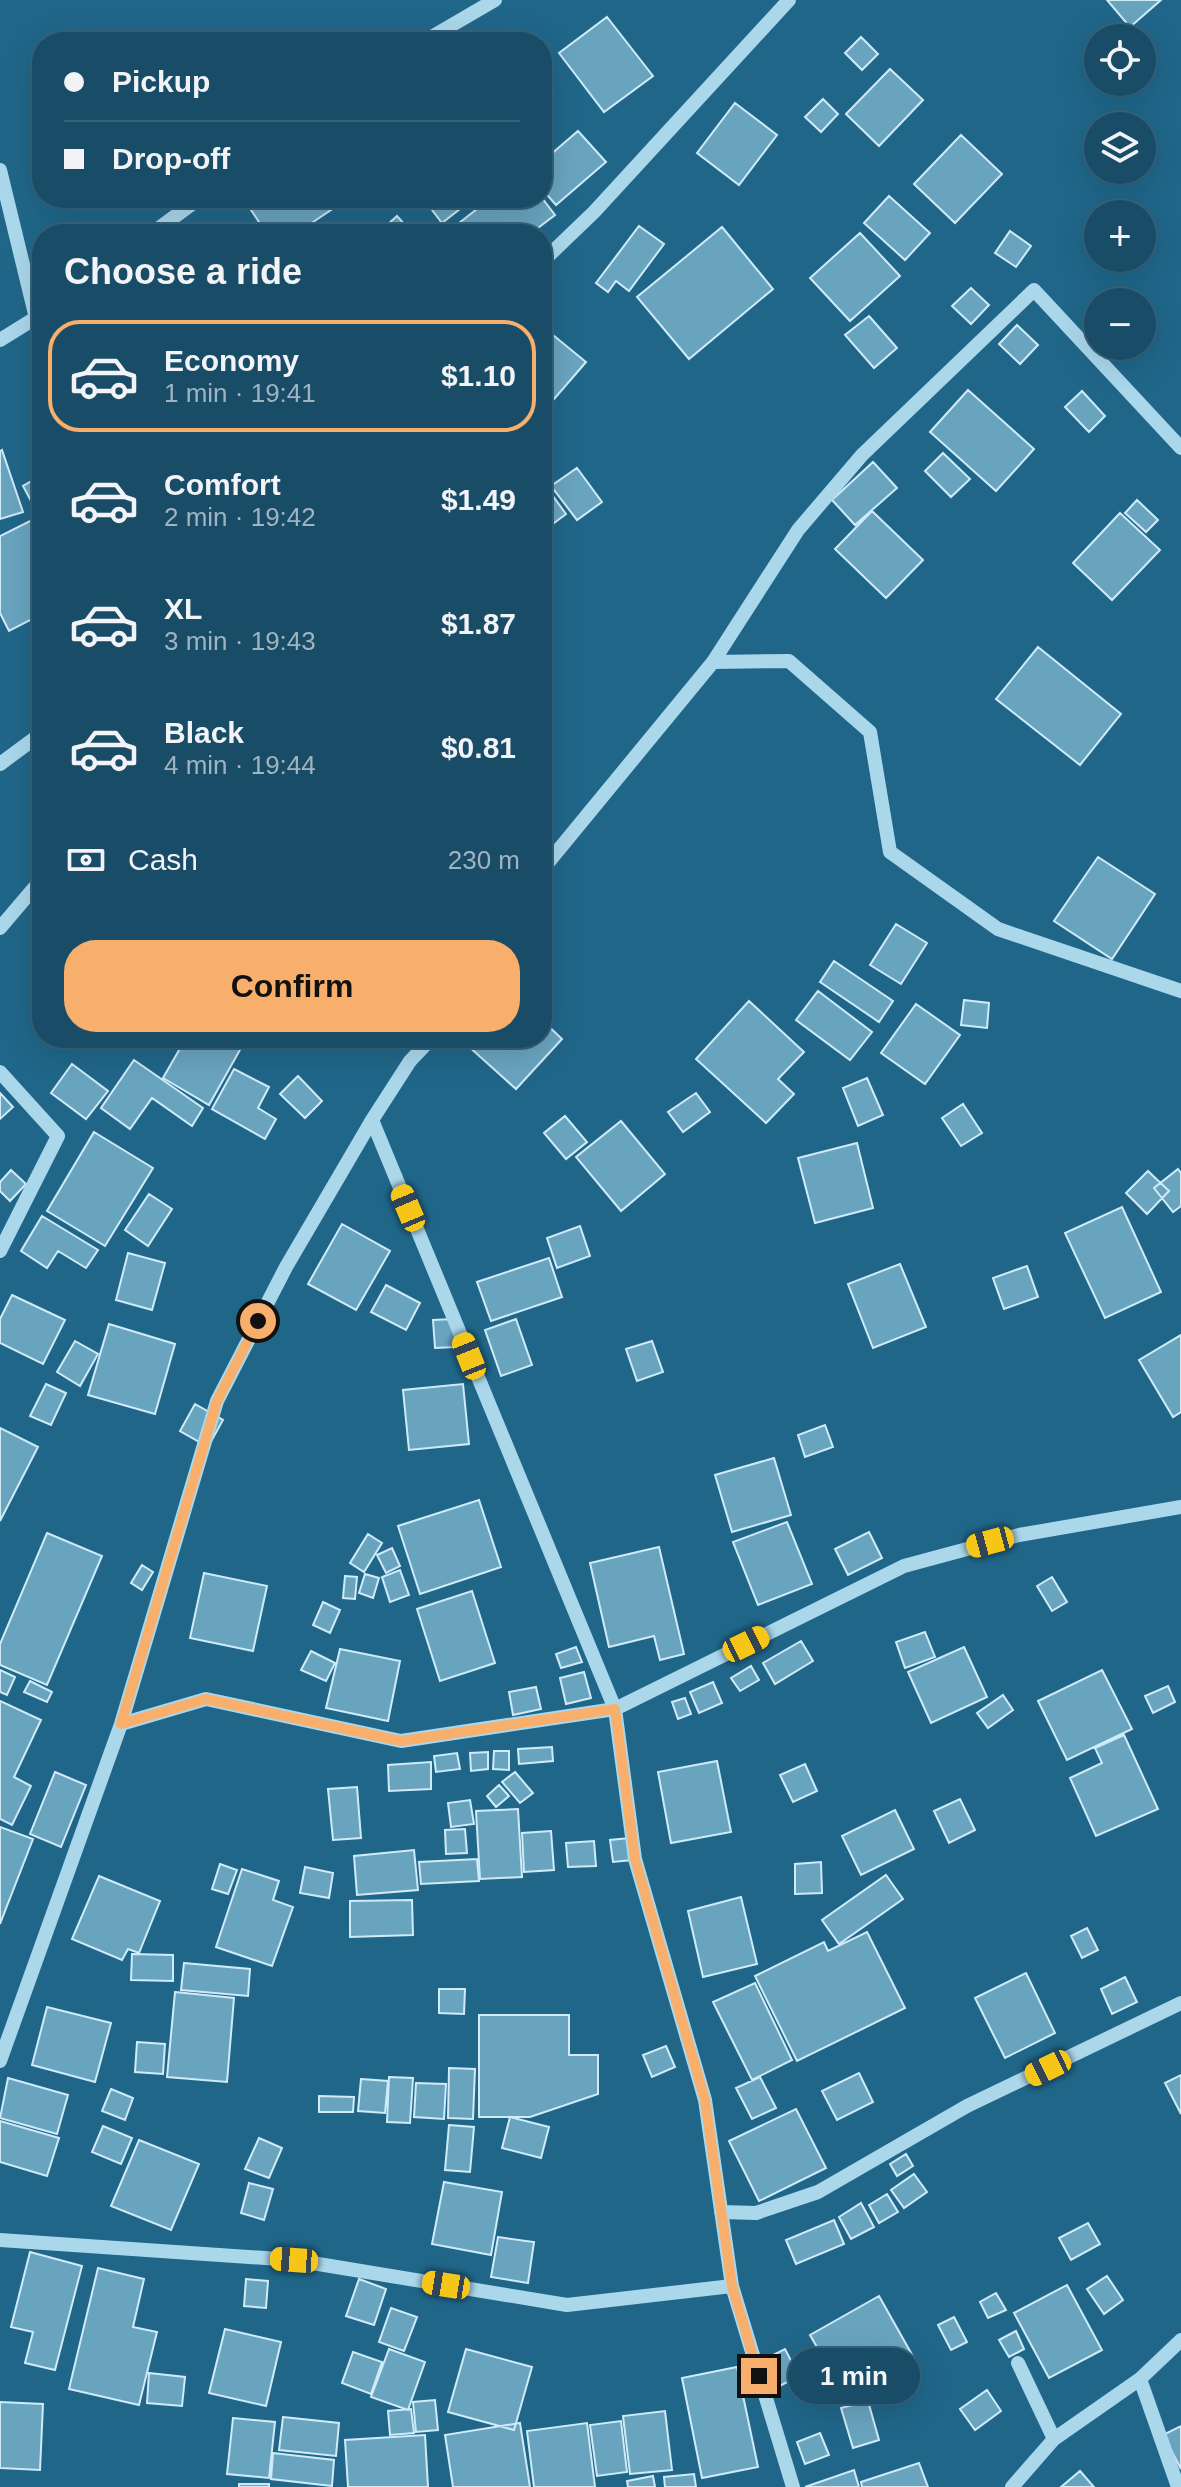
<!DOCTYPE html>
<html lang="en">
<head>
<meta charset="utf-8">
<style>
	body { margin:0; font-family:Helvetica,sans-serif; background:#21536d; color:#f1f3f6; height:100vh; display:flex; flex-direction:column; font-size:30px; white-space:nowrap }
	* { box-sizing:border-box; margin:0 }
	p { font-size:26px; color:#9fb4c0 }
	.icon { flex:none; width:44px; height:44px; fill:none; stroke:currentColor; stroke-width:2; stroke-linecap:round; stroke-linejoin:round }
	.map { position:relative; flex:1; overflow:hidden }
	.details { position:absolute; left:32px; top:224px; width:520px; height:824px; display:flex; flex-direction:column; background:#184c67; border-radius:32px; box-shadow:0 8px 32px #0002,0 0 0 2px #36637b }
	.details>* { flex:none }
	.top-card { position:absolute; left:32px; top:32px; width:520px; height:176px; border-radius:32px; box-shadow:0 8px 32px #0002,0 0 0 2px #36637b; display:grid; align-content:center; height:176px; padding:0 32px; background:#184c67 }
	.buttons { position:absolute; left:1084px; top:24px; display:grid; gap:16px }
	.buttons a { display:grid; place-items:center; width:72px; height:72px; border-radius:50%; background:#184c67; box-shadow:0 8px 32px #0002,0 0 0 2px #36637b; font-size:40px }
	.end { position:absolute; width:36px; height:36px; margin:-18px; border:10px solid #f8af6c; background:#111; box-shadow:0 0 0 4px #111 }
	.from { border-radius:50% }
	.bubble { position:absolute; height:56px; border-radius:28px; background:#184c67; box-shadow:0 8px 32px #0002,0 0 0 2px #36637b; font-size:26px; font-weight:700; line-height:56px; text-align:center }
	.car { position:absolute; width:24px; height:48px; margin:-24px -12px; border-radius:10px; box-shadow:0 0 6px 2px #0007; background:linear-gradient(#f5c518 24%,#345 0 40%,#f5c518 0 76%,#345 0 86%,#f5c518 0) }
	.top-card b { display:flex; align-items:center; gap:28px; height:76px; font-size:30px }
	.top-card b+b { border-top:2px solid #36637b }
	.top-card i { width:20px; height:20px; background:#f1f3f6 }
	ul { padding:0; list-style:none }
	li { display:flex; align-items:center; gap:24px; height:112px; margin:0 16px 12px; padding:0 16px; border:4px solid transparent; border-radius:32px }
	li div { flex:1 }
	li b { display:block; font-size:30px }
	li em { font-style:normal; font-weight:700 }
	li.active { border-color:#f8af6c }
	li>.icon { width:72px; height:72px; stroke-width:1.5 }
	h2 { padding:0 32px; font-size:36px; line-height:96px }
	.pay { display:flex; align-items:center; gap:20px; height:88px; padding:0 32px; font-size:30px }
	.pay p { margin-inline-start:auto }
	.button { display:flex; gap:16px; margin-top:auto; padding:16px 32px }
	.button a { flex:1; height:92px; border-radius:32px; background:#f8af6c; color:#111; font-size:32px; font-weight:700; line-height:92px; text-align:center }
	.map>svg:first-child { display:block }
	.building { fill:#69a4bf; stroke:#d0ebf8; stroke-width:2 }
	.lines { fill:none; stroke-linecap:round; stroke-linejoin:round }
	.minor { stroke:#abd7eb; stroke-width:14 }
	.route { stroke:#f8af6c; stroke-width:10 }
</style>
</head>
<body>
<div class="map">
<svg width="1181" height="2487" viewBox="0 0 1181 2487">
	<rect width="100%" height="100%" fill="#206689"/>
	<!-- building -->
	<path class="building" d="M1107,0H1161L1130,27Z
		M607,17L653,76L604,112L559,53Z
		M861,37L878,54L862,70L845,53Z
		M890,69L923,100L879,146L846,114Z
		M542,79L553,91L542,101Z
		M1117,82H1137L1128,92Z
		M823,99L838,114L821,132L805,117Z
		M735,103L777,135L739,185L697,153Z
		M578,131L606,162L556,205L542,189V162Z
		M961,135L1002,174L955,223L914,184Z
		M889,196L930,233L905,260L864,223Z
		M243,198H349L295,234H267Z
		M423,198H474L442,223Z
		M491,198H542L555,215L530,234H445Z
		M397,216L413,234H377Z
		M639,226L664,244L629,291L616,281L608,292L596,283Z
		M722,227L773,289L689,359L637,297Z
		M1010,231L1031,246L1016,267L995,253Z
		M860,233L900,276L850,321L810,278Z
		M971,288L989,305L971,324L952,306Z
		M869,316L897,348L874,368L845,335Z
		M1017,325L1038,345L1020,364L999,344Z
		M542,326L586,362L542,413Z
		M968,390L1034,449L996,491L930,432Z
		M1082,391L1105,416L1089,432L1065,407Z
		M2,450L23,512L0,519V451Z
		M943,453L970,479L951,497L925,471Z
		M873,462L897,488L855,525L832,500Z
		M577,468L602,502L577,520L551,486Z
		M42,475V517L40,518L23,486Z
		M542,481L566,514L542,532Z
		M1137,500L1158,520L1146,532L1125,513Z
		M872,511L923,560L886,598L835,549Z
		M1120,513L1160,550L1112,600L1073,563Z
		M36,518L42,529V563L33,568L42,586V614L9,631L0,613V536Z
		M1038,647L1121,714L1080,765L996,699Z
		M42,847V864L33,855Z
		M1098,857L1155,894L1112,959L1054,921Z
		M896,924L927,943L901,984L870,965Z
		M834,961L893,1001L879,1022L820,982Z
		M818,991L872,1032L850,1060L796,1020Z
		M964,1000L989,1003L987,1028L961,1025Z
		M749,1001L804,1052L778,1079L794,1094L766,1123L696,1059Z
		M916,1004L960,1035L925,1084L881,1053Z
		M542,1020L562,1039L516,1089L467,1045L474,1038H542Z
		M186,1038L245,1041L209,1105L163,1078Z
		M254,1038H271L266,1046Z
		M134,1060L203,1108L192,1126L152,1098L130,1129L101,1108Z
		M72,1064L108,1091L86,1119L51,1093Z
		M234,1069L269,1087L258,1108L276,1119L265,1139L212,1109Z
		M298,1076L322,1101L305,1118L280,1094Z
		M867,1078L883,1115L858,1126L843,1088Z
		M0,1093L13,1107L0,1119Z
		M696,1093L710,1112L683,1132L668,1112Z
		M963,1104L982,1133L961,1146L942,1118Z
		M565,1116L587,1142L566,1159L544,1133Z
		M621,1121L665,1174L621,1211L576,1157Z
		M94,1132L153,1168L105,1246L47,1211Z
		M857,1143L873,1208L815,1223L798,1158Z
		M1178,1169L1181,1173V1206L1173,1212L1154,1188Z
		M11,1170L26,1184L10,1201L0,1191V1182Z
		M1148,1171L1169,1191L1147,1214L1126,1193Z
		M149,1194L172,1209L148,1246L125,1230Z
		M1122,1207L1161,1292L1105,1318L1065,1233Z
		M42,1216L98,1250L86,1268L58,1251L47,1268L21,1251Z
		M342,1224L390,1251L356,1310L308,1284Z
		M580,1226L590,1256L557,1268L547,1238Z
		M128,1253L165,1263L152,1310L116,1300Z
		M549,1258L562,1297L491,1321L477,1282Z
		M900,1264L926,1327L873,1348L848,1284Z
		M1027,1266L1038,1297L1004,1309L993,1278Z
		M386,1285L420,1303L406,1330L371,1312Z
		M12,1295L65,1320L43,1364L0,1343V1319Z
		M453,1319L456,1347L435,1348L433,1320Z
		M516,1319L532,1365L501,1376L485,1330Z
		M109,1324L175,1344L155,1414L88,1395Z
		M1181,1335V1412L1173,1417L1139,1360Z
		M75,1341L98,1354L80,1386L57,1372Z
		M652,1341L663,1372L637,1381L626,1349Z
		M46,1384L66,1393L51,1425L30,1416Z
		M463,1384L469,1444L409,1450L403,1390Z
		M195,1404L223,1420L208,1447L180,1431Z
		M825,1425L833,1447L805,1457L798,1435Z
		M0,1428L38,1447L0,1521Z
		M774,1458L791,1515L732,1532L715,1475Z
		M479,1500L501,1567L420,1594L398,1526Z
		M787,1522L812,1584L758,1605L733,1542Z
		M869,1532L882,1558L848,1575L835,1549Z
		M47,1533L102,1556L47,1685L0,1665V1644Z
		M368,1534L382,1543L364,1572L350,1563Z
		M659,1547L684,1654L660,1660L654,1636L609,1647L590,1563Z
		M392,1548L400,1566L386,1573L377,1555Z
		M142,1565L153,1572L142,1590L131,1583Z
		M400,1570L409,1595L390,1602L382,1577Z
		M204,1573L267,1586L253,1651L190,1638Z
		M365,1574L379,1578L373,1598L359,1593Z
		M345,1576L357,1577L355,1599L343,1598Z
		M1052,1577L1067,1602L1052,1611L1037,1586Z
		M472,1591L495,1663L440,1681L417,1609Z
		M323,1602L340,1610L330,1633L313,1625Z
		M925,1632L935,1657L905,1668L896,1642Z
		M801,1641L813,1661L775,1684L763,1663Z
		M576,1647L582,1662L561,1668L556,1654Z
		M964,1647L987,1697L931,1723L908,1672Z
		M340,1649L400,1661L388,1721L326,1708Z
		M311,1651L335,1663L326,1681L301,1670Z
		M751,1666L759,1680L740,1691L731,1678Z
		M0,1670L15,1677L7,1695L0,1692Z
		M1102,1670L1132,1729L1067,1760L1038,1701Z
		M584,1672L591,1698L566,1704L560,1678Z
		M30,1681L52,1692L47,1702L24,1692Z
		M713,1682L722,1703L699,1713L690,1692Z
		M1168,1686L1175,1702L1153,1713L1145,1696Z
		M536,1687L541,1709L513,1715L509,1692Z
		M1003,1695L1013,1710L988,1728L977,1713Z
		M685,1698L691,1714L678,1719L672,1702Z
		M0,1701L41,1720L14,1777L31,1786L12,1825L0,1819Z
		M1124,1735L1158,1809L1096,1836L1070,1778L1102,1763L1095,1748Z
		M552,1747L553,1761L519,1764L518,1749Z
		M494,1751H509V1770L493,1769Z
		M488,1752V1769L471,1771L470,1753Z
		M457,1753L460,1769L436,1772L434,1756Z
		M717,1761L731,1832L671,1843L658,1772Z
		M431,1762V1789L389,1791L388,1765Z
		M805,1764L817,1791L793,1802L780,1775Z
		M55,1772L86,1785L61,1847L30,1834Z
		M515,1772L533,1793L520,1803L502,1782Z
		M499,1785L509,1796L496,1807L487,1796Z
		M357,1787L361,1838L333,1840L328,1789Z
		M960,1799L975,1830L949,1843L934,1811Z
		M470,1800L474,1824L451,1827L448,1803Z
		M518,1809L522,1877L480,1879L476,1811Z
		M895,1810L914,1849L861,1875L842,1836Z
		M0,1827L33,1839L0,1924Z
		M465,1829L467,1853L446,1854L445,1830Z
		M551,1831L554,1870L524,1872L522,1833Z
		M629,1838L632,1860L613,1862L610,1840Z
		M594,1841L596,1866L568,1867L566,1843Z
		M414,1850L418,1890L357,1895L354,1856Z
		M477,1859L479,1881L421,1884L419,1862Z
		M821,1862L822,1893L795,1894V1864Z
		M220,1864L237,1870L228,1894L212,1889Z
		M305,1867L333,1873L329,1898L300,1893Z
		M242,1869L279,1881L273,1900L293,1907L272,1966L216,1947Z
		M886,1875L903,1899L839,1944L822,1920Z
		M99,1876L160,1901L139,1953L128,1949L122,1960L72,1939Z
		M741,1897L757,1964L703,1977L688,1911Z
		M412,1900L413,1935L350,1937V1901Z
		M1087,1928L1098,1950L1082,1958L1071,1936Z
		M867,1932L905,2008L797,2061L755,1976L824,1942L828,1951Z
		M132,1954L173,1955V1981L131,1980Z
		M184,1963L250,1969L248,1996L181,1990Z
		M1026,1973L1055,2033L1005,2058L975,1998Z
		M1125,1977L1137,2002L1112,2014L1101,1989Z
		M755,1983L792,2060L752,2080L713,2002Z
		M439,1989H465L464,2014L439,2013Z
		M175,1992L234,1998L227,2082L167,2077Z
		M47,2007L111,2023L95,2082L32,2065Z
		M479,2015H569V2055H598V2094L530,2117H479Z
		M137,2042L165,2044L163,2074L135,2072Z
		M666,2046L675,2067L652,2077L643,2055Z
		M449,2068L475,2069L473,2119L448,2118Z
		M859,2073L873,2102L837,2120L822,2091Z
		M1181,2075V2114L1165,2083Z
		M389,2077L413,2078L410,2123L387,2122Z
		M760,2077L776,2108L752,2119L736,2088Z
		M8,2078L68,2095L57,2134L0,2118Z
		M361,2079L388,2081L385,2113L358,2111Z
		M416,2083L446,2084L444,2119L414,2117Z
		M111,2089L133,2098L125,2120L102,2111Z
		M319,2096L354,2097L353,2112H319Z
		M796,2109L826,2168L759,2201L729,2141Z
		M510,2117L549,2127L541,2158L502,2148Z
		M0,2121L59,2138L47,2176L0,2162Z
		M449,2125L474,2127L470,2172L445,2170Z
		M103,2126L132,2138L121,2164L92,2152Z
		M259,2138L282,2148L269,2178L245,2169Z
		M139,2140L199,2164L171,2230L111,2206Z
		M906,2154L913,2166L897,2176L890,2164Z
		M914,2174L927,2192L904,2208L891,2190Z
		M444,2182L502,2192L491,2255L432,2244Z
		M249,2183L273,2189L264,2220L241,2213Z
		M887,2194L898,2212L879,2223L869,2205Z
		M861,2203L874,2227L851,2239L839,2217Z
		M834,2220L844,2244L796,2264L786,2240Z
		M1088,2223L1100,2244L1071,2260L1059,2238Z
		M498,2237L534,2242L528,2283L491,2277Z
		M30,2252L82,2266L55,2370L25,2363L33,2332L11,2327Z
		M98,2268L144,2279L133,2327L157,2332L139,2405L69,2389Z
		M1107,2276L1123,2300L1104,2314L1087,2289Z
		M246,2279L268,2281L266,2308L244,2306Z
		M359,2279L386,2289L374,2325L346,2316Z
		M1067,2285L1102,2350L1049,2378L1014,2313Z
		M996,2293L1006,2310L988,2318L980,2302Z
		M879,2296L915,2360L847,2399L810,2335Z
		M391,2308L417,2317L404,2351L379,2342Z
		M954,2317L967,2342L951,2350L938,2325Z
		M225,2329L281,2342L266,2406L209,2393Z
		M1016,2331L1024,2349L1009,2357L999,2340Z
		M389,2349L425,2362L408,2410L371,2397Z
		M466,2349L532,2367L514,2430L448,2412Z
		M785,2349L799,2376L774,2389L759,2362Z
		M353,2352L382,2362L371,2394L342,2383Z
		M737,2367L758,2467L702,2478L682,2378Z
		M149,2373L185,2377L182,2406L147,2403Z
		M987,2390L1001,2411L975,2430L960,2409Z
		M435,2400L438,2430L416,2432L413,2402Z
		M868,2401L879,2440L853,2448L841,2408Z
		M0,2402L43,2404L40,2470L0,2468Z
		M411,2409L414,2433L390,2435L388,2411Z
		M665,2411L672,2470L630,2474L623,2416Z
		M283,2417L339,2423L336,2456L279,2450Z
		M233,2418L275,2422L269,2478L227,2474Z
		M621,2421L627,2472L597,2476L590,2425Z
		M520,2423L530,2487H453L445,2435Z
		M587,2423L595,2487H534L527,2431Z
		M1181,2426V2469L1163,2435Z
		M820,2433L829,2455L805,2464L797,2442Z
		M425,2435L428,2487H348L345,2440Z
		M273,2453L334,2460L332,2486L271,2479Z
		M919,2463L928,2487H862L861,2482Z
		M854,2470L859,2487H805Z
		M1080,2471L1094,2487H1061Z
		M694,2474L696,2487H665L664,2477Z
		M653,2476L655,2487H628L627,2481Z
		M239,2484H269V2487H239Z"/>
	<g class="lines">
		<!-- minor -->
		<path class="minor" d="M423,42L495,0
			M0,170L36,318
			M151,234L200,198
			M542,262L594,212L789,0
			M0,340L42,314
			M713,662L789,661L870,732L890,852L998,929L1181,991
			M0,764L42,733
			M542,870L713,662L798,530L862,455L1034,290L1181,448
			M0,928L40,881
			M0,1072L58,1136L0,1251
			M372,1120L615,1709L635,1859L705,2100L732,2286L793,2487
			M121,1724L206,1699L401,1741L615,1709L904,1566L1019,1535L1181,1507
			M0,2061L121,1724L217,1401L286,1267L372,1120L410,1061L432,1038
			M721,2212L756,2213L818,2192L967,2106L1181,2003
			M0,2240L294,2260L567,2305L732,2286
			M1018,2363L1054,2439
			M1140,2379L1178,2487
			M1012,2487L1054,2439L1140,2379L1181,2340"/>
	</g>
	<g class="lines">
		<!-- route -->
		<path class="route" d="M258,1321L217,1401L121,1724L206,1699L401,1741L615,1709L635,1859L705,2100L732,2286L759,2376"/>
	</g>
</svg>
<div class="buttons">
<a><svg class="icon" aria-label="locate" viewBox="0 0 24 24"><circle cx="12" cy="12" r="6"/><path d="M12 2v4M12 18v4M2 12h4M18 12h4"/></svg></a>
<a><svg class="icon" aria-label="layers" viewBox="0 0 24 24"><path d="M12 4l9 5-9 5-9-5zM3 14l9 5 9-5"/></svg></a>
<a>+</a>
<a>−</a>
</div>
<i class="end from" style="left:258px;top:1321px"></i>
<i class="end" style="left:759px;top:2376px"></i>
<div class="bubble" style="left:788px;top:2348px;width:132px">1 min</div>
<i class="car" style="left:408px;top:1208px;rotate:337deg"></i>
<i class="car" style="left:469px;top:1356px;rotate:338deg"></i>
<i class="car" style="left:990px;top:1542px;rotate:255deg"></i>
<i class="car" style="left:746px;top:1644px;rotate:64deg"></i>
<i class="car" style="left:1048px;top:2068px;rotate:244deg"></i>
<i class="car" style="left:294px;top:2260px;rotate:274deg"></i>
<i class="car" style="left:446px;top:2285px;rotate:279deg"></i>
<div class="top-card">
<b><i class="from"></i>Pickup</b>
<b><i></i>Drop-off</b>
</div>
<section class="details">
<h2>Choose a ride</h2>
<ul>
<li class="active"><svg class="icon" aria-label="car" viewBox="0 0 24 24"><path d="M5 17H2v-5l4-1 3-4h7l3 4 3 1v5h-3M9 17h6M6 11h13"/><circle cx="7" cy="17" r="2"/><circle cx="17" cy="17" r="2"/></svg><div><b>Economy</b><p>1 min · 19:41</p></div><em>$1.10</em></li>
<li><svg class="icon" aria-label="car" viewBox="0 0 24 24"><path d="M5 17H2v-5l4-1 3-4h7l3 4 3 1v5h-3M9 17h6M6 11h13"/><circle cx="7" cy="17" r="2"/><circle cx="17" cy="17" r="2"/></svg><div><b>Comfort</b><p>2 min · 19:42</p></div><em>$1.49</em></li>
<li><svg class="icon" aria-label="car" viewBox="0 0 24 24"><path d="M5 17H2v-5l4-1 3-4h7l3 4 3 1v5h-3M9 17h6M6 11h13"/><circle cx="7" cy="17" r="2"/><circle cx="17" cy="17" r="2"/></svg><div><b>XL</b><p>3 min · 19:43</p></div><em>$1.87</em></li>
<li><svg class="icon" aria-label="car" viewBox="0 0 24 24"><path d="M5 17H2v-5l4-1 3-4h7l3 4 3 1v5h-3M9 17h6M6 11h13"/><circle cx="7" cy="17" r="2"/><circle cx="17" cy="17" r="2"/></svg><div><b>Black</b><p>4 min · 19:44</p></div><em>$0.81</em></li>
</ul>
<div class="pay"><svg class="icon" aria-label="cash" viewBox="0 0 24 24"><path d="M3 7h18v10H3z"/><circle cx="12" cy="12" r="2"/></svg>Cash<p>230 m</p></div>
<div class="button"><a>Confirm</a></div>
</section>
</div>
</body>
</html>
